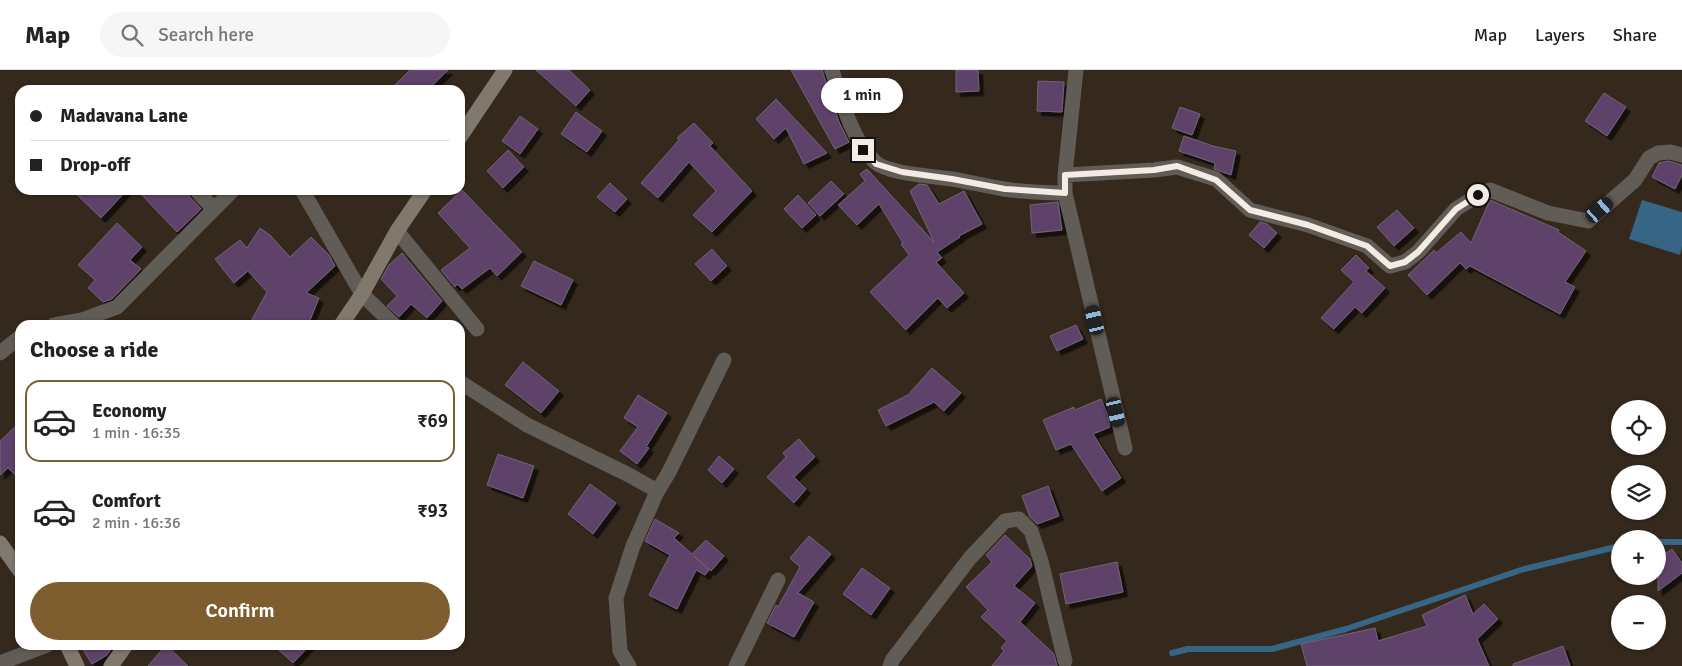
<!DOCTYPE html>
<html lang="en">
<head>
<meta charset="utf-8">
<style>
	body { margin:0; font-family:Signika,sans-serif; background:#f6f6f6; color:#222; height:100vh; display:flex; flex-direction:column; font-size:19px; white-space:nowrap }
	* { box-sizing:border-box; margin:0 }
	p { font-size:16px; color:#767676 }
	.icon { flex:none; width:28px; height:28px; fill:none; stroke:currentColor; stroke-width:2; stroke-linecap:round; stroke-linejoin:round }
	.map { position:relative; flex:1; overflow:hidden }
	.drawer { position:absolute; left:15px; top:250px; width:450px; height:330px; display:flex; flex-direction:column; background:#fff; border-radius:15px; box-shadow:0 1px 4px #0004 }
	.drawer>* { flex:none }
	.hud { position:absolute; left:15px; top:15px; width:450px; height:110px; border-radius:15px; box-shadow:0 1px 4px #0004; display:grid; align-content:center; height:110px; padding:0 15px; background:#fff }
	.tools { position:absolute; left:1611px; top:330px; display:grid; gap:10px }
	.tools a { display:grid; place-items:center; width:55px; height:55px; border-radius:50%; background:#fff; box-shadow:0 1px 4px #0004; font-size:25px }
	.end { position:absolute; width:22px; height:22px; margin:-11px; border:6px solid #f3ebe4; background:#111; box-shadow:0 0 0 2px #111 }
	.from { border-radius:50% }
	.bubble { position:absolute; height:35px; border-radius:18px; background:#fff; box-shadow:0 1px 4px #0004; font-size:16px; font-weight:600; line-height:35px; text-align:center }
	.car { position:absolute; width:15px; height:30px; margin:-15px -8px; border-radius:6px; box-shadow:0 0 4px 1px #0007; background:linear-gradient(#222 24%,#8ab4d8 0 40%,#222 0 76%,#8ab4d8 0 86%,#222 0) }
	.hud b { display:flex; align-items:center; gap:18px; height:48px; font-size:19px }
	.hud b+b { border-top:1px solid #e0e0e0 }
	.hud i { width:12px; height:12px; background:#222 }
	ul { padding:0; list-style:none }
	li { display:flex; align-items:center; gap:15px; height:82px; margin:0 10px 8px; padding:0 5px; border:2px solid transparent; border-radius:15px }
	li div { flex:1 }
	li b { display:block; font-size:19px }
	li em { font-style:normal; font-weight:600 }
	li.active { border-color:#7e5e2e }
	li>.icon { width:45px; height:45px; stroke-width:1.5 }
	h2 { padding:0 15px; font-size:22px; line-height:60px }
	.cta { display:flex; gap:10px; margin-top:auto; padding:10px 15px }
	.cta a { flex:1; height:58px; border-radius:30px; background:#7e5e2e; color:#fff; font-size:20px; font-weight:600; line-height:58px; text-align:center }
	header { display:flex; align-items:center; gap:30px; box-sizing:border-box; height:70px; padding:0 25px; background:#fff; border-bottom:1px solid #e0e0e0 }
	header strong { font-size:24px }
	nav { display:flex; gap:28px; margin-inline-start:auto; font-size:18px }
	.search { width:350px; height:45px; background:#f6f6f6; display:flex; align-items:center; gap:12px; box-sizing:border-box; padding:0 18px; border-radius:28px; color:#767676; font-size:19px }
	.map>svg:first-child { display:block }
	.water { fill:#376585 }
	.lines { fill:none; stroke-linecap:round; stroke-linejoin:round }
	.stream { stroke:#376585; stroke-width:6 }
	.building { fill:#5f436b; stroke:#6f6474; filter:url(#shadow) }
	.street { stroke:#625c56; stroke-width:15 }
	.secondary { stroke:#81786e; stroke-width:15 }
	.route { stroke:#f3ebe4; stroke-width:6 }
</style>
</head>
<body>
<header>
<strong>Map</strong>
<div class="search"><svg class="icon" aria-label="search" viewBox="0 0 24 24"><circle cx="10" cy="10" r="6"/><path d="M15 15l6 6"/></svg>Search here</div>
<nav><a>Map</a><a>Layers</a><a>Share</a></nav>
</header>
<div class="map">
<svg width="1682" height="596" viewBox="0 0 1682 596">
	<defs>
		<filter id="shadow"><feDropShadow dx="4.5" dy="4.5" stdDeviation="0" flood-color="#0009"/></filter>
	</defs>
	<rect width="100%" height="100%" fill="#35281d"/>
	<!-- water -->
	<path class="water" d="M1642,130L1682,142V177L1680,185L1629,169Z"/>
	<g class="lines">
		<!-- stream -->
		<path class="stream" d="M1658,472H1682
			M1172,583L1188,579H1272L1346,559L1524,499L1620,476"/>
	</g>
	<!-- building -->
	<path class="building" d="M410,0H448L428,20H390Z
		M536,0H569L590,20L576,36Z
		M791,0H822L839,52L849,72L835,79Z
		M956,0H978L979,21L956,22Z
		M1038,11L1064,12L1062,42L1037,41Z
		M1604,23L1626,37L1607,66L1585,51Z
		M776,29L795,49L827,83L804,94L786,58L774,69L756,49Z
		M1180,37L1200,44L1192,65L1172,58Z
		M576,42L602,61L587,82L561,64Z
		M520,46L538,59L520,84L502,71Z
		M694,53L713,73L710,76L752,121L712,162L693,145L716,121L689,92L658,128L641,113L679,70L677,68Z
		M1184,66L1213,76L1236,81L1231,105L1214,99L1215,93L1179,81Z
		M508,80L524,97L503,118L487,101Z
		M1669,91L1682,95V105L1675,119L1652,107L1659,93Z
		M867,99L934,172L910,121L919,114L927,115L939,134L964,121L982,154L959,166L960,167L937,182L942,188L936,192L964,223L947,238L938,228L906,260L870,222L909,185L901,174L903,173L879,134L857,155L838,135L865,111L860,104Z
		M831,111L844,124L820,146L808,133Z
		M610,113L627,129L615,142L597,127Z
		M72,120H127L101,148Z
		M137,120H187L189,126L201,139L177,162Z
		M462,120L522,182L497,206L490,198L462,219L457,214L455,217L441,200L470,178L438,143Z
		M798,125L816,145L802,158L784,139Z
		M1490,130L1559,160L1558,162L1586,181L1565,212L1575,217L1560,244L1470,196L1466,199L1460,193L1427,225L1408,205L1434,180L1436,183L1461,162L1471,173Z
		M1058,132L1062,160L1032,163L1030,135Z
		M1397,140L1414,158L1394,176L1377,157Z
		M1260,152L1267,154L1277,163L1264,178L1249,165Z
		M117,153L142,177L130,190L141,199L112,229L103,232L88,218L95,210L78,195Z
		M260,158L271,166L290,187L311,167L329,185L335,196L306,223L319,228L308,255H249L267,222L248,201L234,213L215,189L240,170L247,178Z
		M712,179L727,196L711,211L695,194Z
		M402,183L442,231L427,248L411,234L399,247L387,236L397,226L381,209L389,195Z
		M1356,185L1369,198L1366,201L1385,218L1362,243L1355,237L1334,259L1321,248L1354,212L1341,200Z
		M534,191L573,210L561,235L521,216Z
		M1076,255L1083,269L1057,281L1050,266Z
		M523,292L559,321L541,343L505,315Z
		M932,298L961,323L944,341L934,332L886,356L878,340L908,325Z
		M638,325L667,343L646,377L649,378L637,394L620,381L638,357L624,348Z
		M1101,329L1107,343L1110,357L1093,364L1121,408L1102,421L1071,374L1056,380L1043,350L1074,337L1075,340Z
		M20,352V410L8,398L0,405V371Z
		M799,369L815,387L794,407L806,419L794,433L767,407L786,387L783,383Z
		M498,384L534,396L523,428L487,415Z
		M719,386L734,399L722,413L708,400Z
		M590,414L616,433L593,464L568,444Z
		M1048,416L1059,446L1037,454L1030,447L1022,426Z
		M655,449L679,463L674,468L692,484L706,470L724,486L711,501L694,486L709,500L705,505L696,500L677,539L649,525L670,485L645,471Z
		M1005,465L1030,489L1032,496L1014,516L1035,533L1020,552L1054,584L1057,596H992L1004,581L1001,578L1007,571L981,547L988,540L966,517L992,492L986,485Z
		M809,466L831,484L798,523L814,532L794,567L767,553L776,535L778,537L800,497L790,488Z
		M1672,479L1682,493V503L1658,521V489Z
		M1117,492L1123,522L1066,534L1060,504Z
		M862,498L890,518L871,545L843,524Z
		M1465,525L1473,544L1484,534L1498,549L1477,569L1489,596H1307L1301,574L1375,558L1378,571L1427,556L1422,545Z
		M80,575H114L107,585L92,594Z
		M166,575L188,596H148Z
		M273,575H310L293,593Z
		M1563,576L1570,596H1513V594Z"/>
	<g class="lines">
		<!-- street -->
		<path class="street" d="M832,0C841,29 852,71 875,92C888,104 934,106 952,109C969,112 987,116 1004,119C1024,122 1045,123 1065,123V105
			M1076,0L1065,105L1154,100L1177,97L1216,109L1250,140L1308,155L1367,176L1390,196L1405,192L1418,182L1456,139L1478,125L1490,120L1548,143L1588,151L1635,110L1649,88L1658,83L1670,82L1682,85
			M196,120L214,139
			M302,120L362,224L394,255
			M1065,123L1125,378
			M397,161L477,259
			M54,255L82,250L117,237L233,120
			M0,283L20,267
			M460,312L527,355L627,404L654,419L656,424L633,476L616,528L620,581L629,596
			M656,424L669,402L724,290
			M0,593L47,575
			M736,596L778,510
			M890,596L893,589L970,488L1005,451L1019,449L1031,461L1041,491L1065,591"/>
		<!-- secondary -->
		<path class="secondary" d="M460,67L505,0
			M341,255L362,224L397,161L425,120
			M0,473L20,501
			M67,575L77,596
			M111,596L126,575"/>
	</g>
	<g class="lines">
		<!-- route -->
		<path class="route" d="M863,80L876,94L902,102L952,109L1005,119L1065,123V105L1154,100L1177,96L1216,110L1250,140L1308,155L1367,176L1390,196L1405,192L1418,182L1456,139L1478,125"/>
	</g>
</svg>
<div class="tools">
<a><svg class="icon" aria-label="locate" viewBox="0 0 24 24"><circle cx="12" cy="12" r="6"/><path d="M12 2v4M12 18v4M2 12h4M18 12h4"/></svg></a>
<a><svg class="icon" aria-label="layers" viewBox="0 0 24 24"><path d="M12 4l9 5-9 5-9-5zM3 14l9 5 9-5"/></svg></a>
<a>+</a>
<a>−</a>
</div>
<i class="end from" style="left:1478px;top:125px"></i>
<i class="end" style="left:863px;top:80px"></i>
<div class="bubble" style="left:821px;top:8px;width:82px">1 min</div>
<i class="car" style="left:1600px;top:140px;rotate:49deg"></i>
<i class="car" style="left:1095px;top:250px;rotate:347deg"></i>
<i class="car" style="left:1116px;top:342px;rotate:167deg"></i>
<div class="hud">
<b><i class="from"></i>Madavana Lane</b>
<b><i></i>Drop-off</b>
</div>
<section class="drawer">
<h2>Choose a ride</h2>
<ul>
<li class="active"><svg class="icon" aria-label="car" viewBox="0 0 24 24"><path d="M5 17H2v-5l4-1 3-4h7l3 4 3 1v5h-3M9 17h6M6 11h13"/><circle cx="7" cy="17" r="2"/><circle cx="17" cy="17" r="2"/></svg><div><b>Economy</b><p>1 min · 16:35</p></div><em>₹69</em></li>
<li><svg class="icon" aria-label="car" viewBox="0 0 24 24"><path d="M5 17H2v-5l4-1 3-4h7l3 4 3 1v5h-3M9 17h6M6 11h13"/><circle cx="7" cy="17" r="2"/><circle cx="17" cy="17" r="2"/></svg><div><b>Comfort</b><p>2 min · 16:36</p></div><em>₹93</em></li>
</ul>
<div class="cta"><a>Confirm</a></div>
</section>
</div>
</body>
</html>
